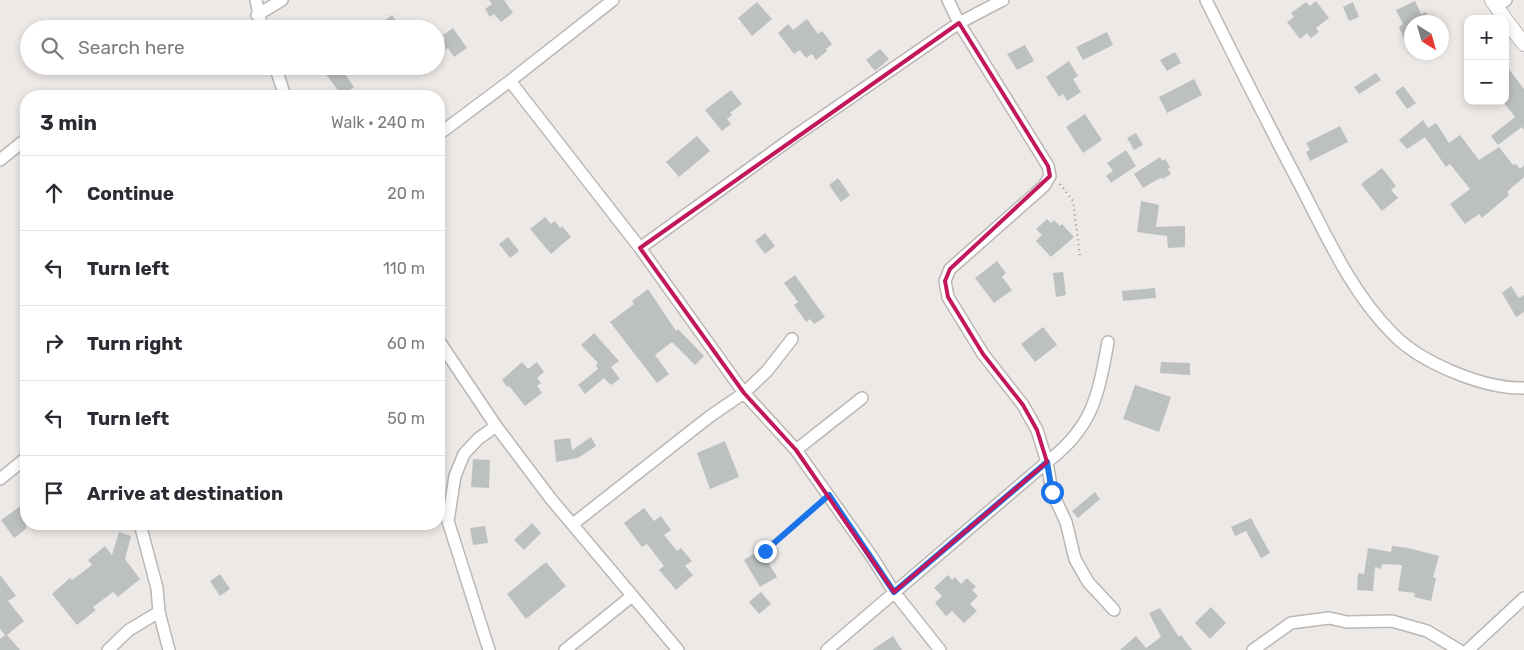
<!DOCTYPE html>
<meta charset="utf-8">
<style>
:root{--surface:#fff;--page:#f2f2f3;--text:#2b2b33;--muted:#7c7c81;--line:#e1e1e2}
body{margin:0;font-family:Rubik,sans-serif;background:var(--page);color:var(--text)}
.controls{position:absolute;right:15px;top:15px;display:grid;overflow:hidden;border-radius:10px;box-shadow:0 2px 8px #0003}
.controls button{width:45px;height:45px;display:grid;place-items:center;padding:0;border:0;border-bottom:1px solid var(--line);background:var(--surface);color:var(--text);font:25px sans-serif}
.compass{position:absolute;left:1404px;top:15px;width:45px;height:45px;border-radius:50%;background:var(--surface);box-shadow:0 2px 8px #0003;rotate:143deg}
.stop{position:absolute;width:15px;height:15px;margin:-11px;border:4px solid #1a73e8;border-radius:50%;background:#fff}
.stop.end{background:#1a73e8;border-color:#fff;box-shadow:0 1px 5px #0008}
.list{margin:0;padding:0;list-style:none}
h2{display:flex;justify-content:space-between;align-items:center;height:65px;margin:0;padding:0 20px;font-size:21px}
h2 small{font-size:16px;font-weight:400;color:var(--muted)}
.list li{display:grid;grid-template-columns:32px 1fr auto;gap:15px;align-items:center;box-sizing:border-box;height:75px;padding:0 20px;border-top:1px solid var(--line)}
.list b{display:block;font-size:19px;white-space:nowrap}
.list em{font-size:16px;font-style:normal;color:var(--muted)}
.icon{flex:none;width:28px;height:28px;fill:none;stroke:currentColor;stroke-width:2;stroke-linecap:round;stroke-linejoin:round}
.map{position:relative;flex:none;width:1524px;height:650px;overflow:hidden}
.search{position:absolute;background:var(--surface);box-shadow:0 2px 8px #0003;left:20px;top:20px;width:425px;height:55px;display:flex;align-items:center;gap:12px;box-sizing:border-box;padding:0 18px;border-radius:28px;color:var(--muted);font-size:19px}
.panel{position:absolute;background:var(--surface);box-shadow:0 2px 8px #0003;left:20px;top:90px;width:425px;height:440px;border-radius:20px}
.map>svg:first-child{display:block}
.building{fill:#bcc0c1}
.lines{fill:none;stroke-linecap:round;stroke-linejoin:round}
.minor-casing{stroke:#bab7b5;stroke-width:14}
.tertiary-casing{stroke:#bab7b5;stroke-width:16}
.path{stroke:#908d8c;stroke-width:2;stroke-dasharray:1 4;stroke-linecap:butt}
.minor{stroke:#fff;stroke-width:11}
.tertiary{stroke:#fff;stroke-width:14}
.route{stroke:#1a73e8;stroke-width:6}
.marked{fill:none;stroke:#c2185b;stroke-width:4;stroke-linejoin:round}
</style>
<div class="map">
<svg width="1524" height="650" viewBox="0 0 1524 650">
<rect width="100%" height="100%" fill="#ede9e7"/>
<path class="building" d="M489 0H504L513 13 501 22 494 14 490 17 485 9 492 4Z
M1316 1 1329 18 1316 28 1319 32 1311 38 1307 33 1300 39 1287 22 1294 17 1291 13 1306 2 1310 6Z
M1415 1 1421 14 1426 12 1431 22H1412V42L1409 37 1404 39 1399 27 1403 24 1396 10Z
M757 2 772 19 752 36 738 18Z
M1353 2 1359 17 1349 21 1343 7Z
M392 15 398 23 402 29H387L382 22Z
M807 19 818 34 822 31 832 44 826 49 827 51 816 60 812 54 806 58 800 50 794 54 778 33 788 24 793 30Z
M453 28 467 48 454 57 448 48 444 51 439 43 445 39 443 35Z
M1107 32 1113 45 1083 60 1076 47Z
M1025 45 1034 61 1017 70 1007 54Z
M880 49 889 59 875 71 866 60Z
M1175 52 1181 63 1167 71 1160 60Z
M1069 61 1078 76 1073 79 1081 92 1067 101 1063 94 1059 97 1046 77Z
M1505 64 1524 89V130L1522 127 1498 145 1491 136 1515 117 1505 104Z
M320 66H339L354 87 342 96Z
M1376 73 1381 80 1359 94 1354 87Z
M1194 79 1202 95 1167 113 1159 97Z
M1403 86 1416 103 1407 109 1395 92Z
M731 90 742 104 730 113 732 115 727 119 731 124 722 131 705 110Z
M1085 114 1102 140 1083 153 1066 127Z
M1423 120 1428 128 1436 123 1449 143 1460 135 1479 160 1499 147 1513 165 1516 164 1520 169 1524 165V177L1507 192 1509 195 1482 218 1479 214 1465 224 1450 204 1470 189 1450 164 1446 167 1425 137 1407 149 1399 140Z
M1340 126 1348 142 1310 161 1306 152 1310 150 1306 143Z
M1136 133 1143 145 1134 150 1127 138Z
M697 136 710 151 679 177 666 162Z
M1126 150 1136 166 1111 183 1106 176 1113 171 1107 163Z
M1160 157 1162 161 1165 159 1170 167 1168 169 1171 174 1163 179 1160 178 1143 188 1134 174Z
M1382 168 1396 186 1391 190 1398 198 1382 211 1361 184Z
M838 178 850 195 841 202 829 185Z
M1141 201 1159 205 1156 227 1185 226V247L1168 248 1167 236 1137 232Z
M545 217 551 224 555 221 560 228 562 226 571 237 551 254 530 229Z
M1047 219 1051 223 1054 220 1060 226 1062 224 1074 237 1051 257 1036 241 1042 235 1036 229Z
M765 233 775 246 765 254 755 241Z
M508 237 519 251 510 258 499 244Z
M997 261 1006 273 1002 277 1012 290 994 303 975 278Z
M1063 272 1066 295 1056 297 1053 273Z
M795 275 825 317 814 324 810 319 806 322 794 305 798 302 784 283Z
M1511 286 1519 298 1524 295V312L1516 317 1502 293Z
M1155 288 1156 298 1123 301 1122 291Z
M648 289 676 331 678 329 704 356 695 365 672 342 655 355 669 374 657 383 610 322 634 304 632 301Z
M1043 327 1057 345 1035 362 1021 344Z
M594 333 619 361 611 367 620 379 611 385 604 378 585 394 578 385 598 369 596 365 598 363 581 345Z
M522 362 528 369 537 362 544 372 537 378 541 383 537 386 542 393 525 406 509 386 507 387 502 380Z
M1161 362 1190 363V375L1160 373Z
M1135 385 1171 397 1159 432 1123 419Z
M591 437 596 446 578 458 556 462 554 440 570 438 572 450Z
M725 441 739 477 710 489 697 453Z
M473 459 490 460 489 488 471 487Z
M1095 492 1100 499 1078 518 1072 511Z
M22 505 26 511V529L14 538 1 520Z
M644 508 654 521 661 516 671 530 664 535 677 551 681 548 692 561 685 566 693 575 676 590 659 570 664 566 647 544 642 547 624 523Z
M1251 518 1270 553 1261 558 1246 531 1235 536 1231 527Z
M532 523 541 533 524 550 514 540Z
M485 526 488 543 473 545 470 528Z
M119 532 131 536 125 559 140 579 118 597 113 592 93 607 96 610 77 625 52 594 70 578 72 580 92 565 88 560 105 546 112 555Z
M1392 546 1408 548 1439 556 1433 577 1436 578 1431 601 1414 597 1415 593 1398 591 1402 565 1382 564 1381 569 1375 567 1373 591 1357 590 1358 573 1364 574 1368 548 1391 552Z
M755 553 760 562 766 559 777 577 760 587 744 560Z
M546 562 566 586 526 619 507 594Z
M220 574 230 589 220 596 210 581Z
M0 575 16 596 8 601 24 621 7 635 20 650H0V639L5 635 0 629Z
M948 575 952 580 955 577 961 584 967 578 976 587 972 590 978 596 970 604 977 611 964 623 952 611 946 616 935 603 942 596 934 588Z
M761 592 771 604 759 614 749 602Z
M1211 607 1226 623 1210 639 1195 623Z
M1160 608 1179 637 1181 635 1192 650H1120L1136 636 1146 648 1161 637 1149 613Z
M893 636 902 650H872Z"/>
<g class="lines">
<defs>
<path id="minor" d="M256 0 262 29
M1206 0C1236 61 1267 122 1299 183 1326 235 1351 292 1393 334 1421 363 1484 389 1524 388
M1496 7 1506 0
M257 15 282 0
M275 66 285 96
M510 81 640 248 744 393 796 450 872 557 894 592 940 650
M439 134 510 81 613 0
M0 160 26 139
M640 248 792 138 959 23 1003 0
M439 341 496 426 551 499 678 650
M1108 342C1098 396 1093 427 1047 462L1052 492 1066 522 1075 559 1088 582 1114 610
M796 450 862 398
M0 479 26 458
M140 524 157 588 159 612 169 650
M573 524 709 417 744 393 767 371 792 339
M108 650 129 630 159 612
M489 650 448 521 455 476 464 454 478 439 496 426
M565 650 632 596
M827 650 1047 462 1037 430 1023 405 983 354 948 297 945 281 950 269 1044 186 1050 176 1048 166 959 23 948 0
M1253 650 1291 623 1329 618 1347 622 1392 621 1427 631 1459 650
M1468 650 1524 598"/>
<path id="tertiary" d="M1492 0 1505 19
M1505 19 1524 44"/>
</defs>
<use href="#minor" class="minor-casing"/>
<use href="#tertiary" class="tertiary-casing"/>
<path class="path" d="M1060 184 1073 201 1080 256
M765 551 820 503"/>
<use href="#minor" class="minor"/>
<use href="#tertiary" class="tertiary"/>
</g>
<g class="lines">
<path class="route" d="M765 551 829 495 894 592 1047 462 1052 492"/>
</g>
<path class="marked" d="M959 23 1048 166 1050 176 950 269 945 281 948 297 983 354 1023 405 1037 430 1047 462 894 592 796 450 744 393 640 248Z"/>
</svg>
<div class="controls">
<button>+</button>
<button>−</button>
</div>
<svg class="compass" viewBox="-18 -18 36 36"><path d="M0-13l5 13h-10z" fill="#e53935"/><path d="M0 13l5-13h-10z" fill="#7c7c81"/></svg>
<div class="stop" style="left:1052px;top:492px"></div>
<div class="stop end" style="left:765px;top:551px"></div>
<div class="search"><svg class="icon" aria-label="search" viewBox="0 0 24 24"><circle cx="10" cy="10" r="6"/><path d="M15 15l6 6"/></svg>Search here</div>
<section class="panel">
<h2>3 min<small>Walk · 240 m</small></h2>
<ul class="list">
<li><svg class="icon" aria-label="ahead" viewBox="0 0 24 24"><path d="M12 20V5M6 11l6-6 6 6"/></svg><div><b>Continue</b></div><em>20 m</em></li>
<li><svg class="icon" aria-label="left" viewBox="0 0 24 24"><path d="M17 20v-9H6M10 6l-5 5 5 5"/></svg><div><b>Turn left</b></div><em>110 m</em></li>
<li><svg class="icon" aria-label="right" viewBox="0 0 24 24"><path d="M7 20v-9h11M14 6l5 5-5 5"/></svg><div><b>Turn right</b></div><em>60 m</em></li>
<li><svg class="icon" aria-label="left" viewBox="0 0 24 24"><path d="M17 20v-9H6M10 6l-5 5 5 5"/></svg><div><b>Turn left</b></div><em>50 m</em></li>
<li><svg class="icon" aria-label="arrive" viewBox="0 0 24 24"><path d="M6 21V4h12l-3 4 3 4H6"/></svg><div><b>Arrive at destination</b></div></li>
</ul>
</section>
</div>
